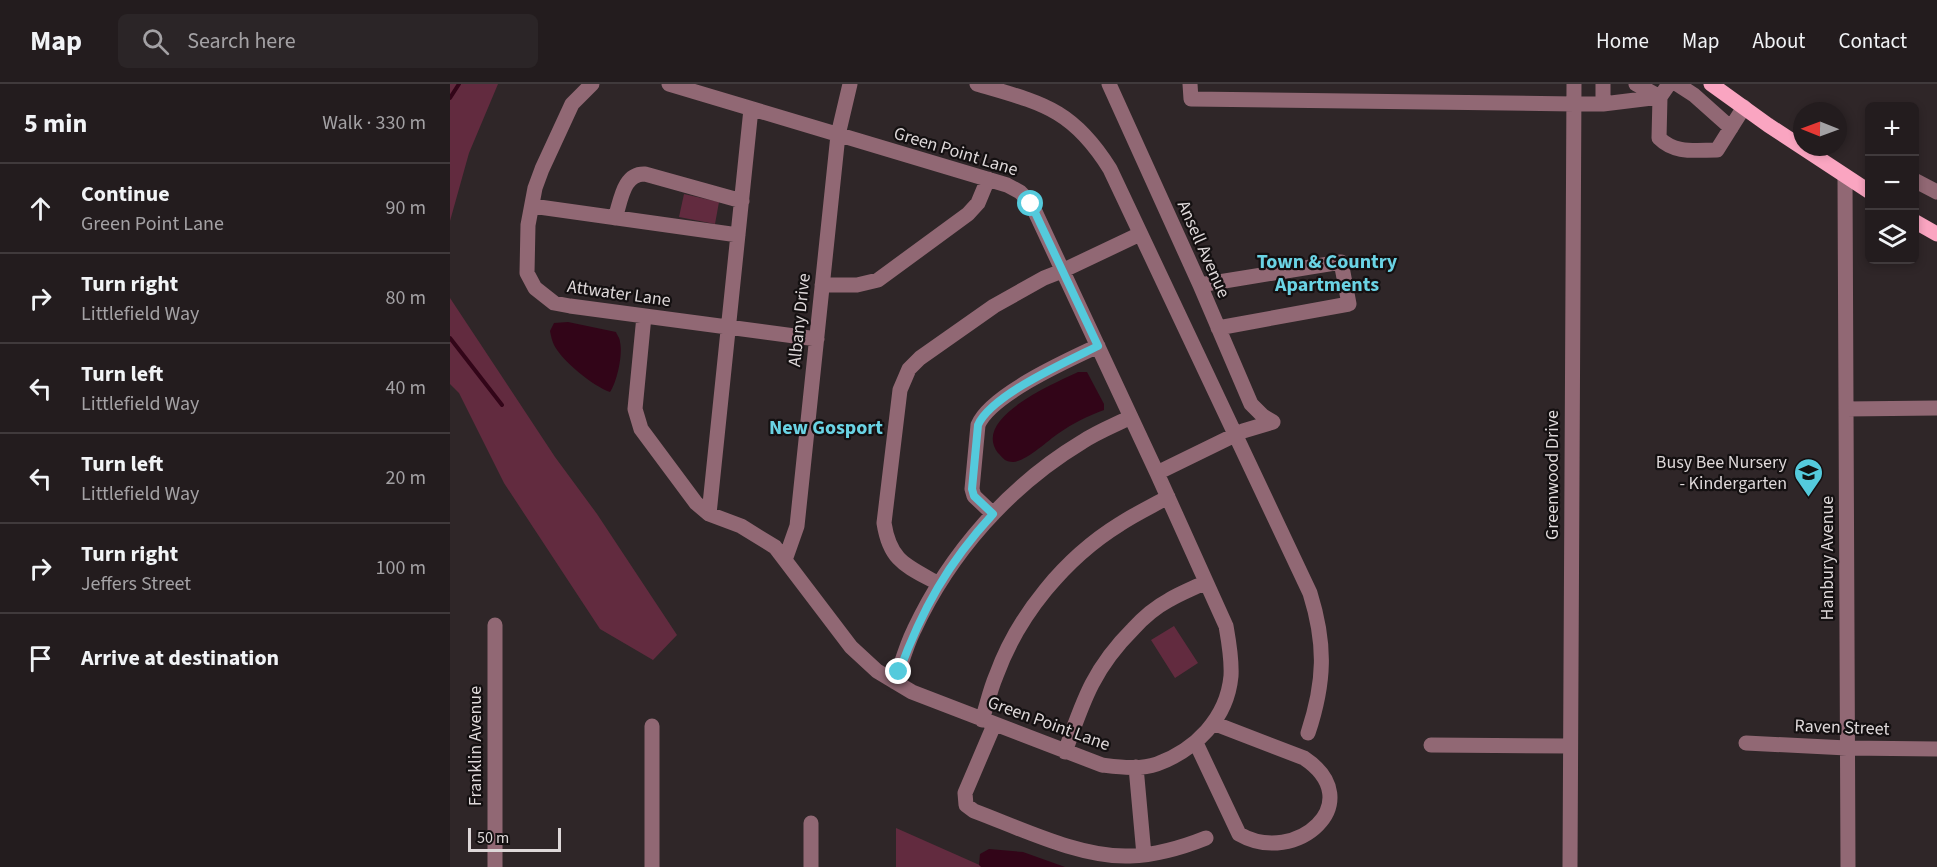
<!DOCTYPE html>
<meta charset="utf-8">
<style>
:root{--surface:#231c1e;--page:#2b2527;--text:#f1f3f6;--muted:#a3a1a4;--line:#403a3c}
body{margin:0;font-family:"Source Sans 3",sans-serif;background:var(--page);color:var(--text)}
.controls{position:absolute;right:18px;top:18px;display:grid;overflow:hidden;border-radius:9px;box-shadow:0 3px 9px #0003}
.controls button{width:54px;height:54px;display:grid;place-items:center;padding:0;border:0;border-bottom:2px solid var(--line);background:var(--surface);color:var(--text);font:30px sans-serif}
.compass{position:absolute;left:1343px;top:18px;width:54px;height:54px;border-radius:50%;background:var(--surface);box-shadow:0 3px 9px #0003;rotate:271deg}
.scale{position:absolute;left:18px;bottom:15px;width:93px;box-sizing:border-box;padding-left:6px;border:3px solid #ded8d9;border-top:0;font-size:16px;line-height:21px;white-space:nowrap;color:#ded8d9;-webkit-text-stroke:4px #141011;paint-order:stroke}
.stop{position:absolute;width:18px;height:18px;margin:-14px;border:4px solid #54cadc;border-radius:50%;background:#fff}
.stop.end{background:#54cadc;border-color:#fff;box-shadow:0 2px 6px #0008}
.list{margin:0;padding:0;list-style:none}
h2{display:flex;justify-content:space-between;align-items:center;height:78px;margin:0;padding:0 24px;font-size:26px}
h2 small{font-size:20px;font-weight:400;color:var(--muted)}
.list li{display:grid;grid-template-columns:39px 1fr auto;gap:18px;align-items:center;box-sizing:border-box;height:90px;padding:0 24px;border-top:2px solid var(--line)}
.list b{display:block;font-size:22px;white-space:nowrap}
.list p{margin:0;font-size:20px;white-space:nowrap;color:var(--muted)}
.list em{font-size:20px;font-style:normal;color:var(--muted)}
.icon{flex:none;width:33px;height:33px;fill:none;stroke:currentColor;stroke-width:2;stroke-linecap:round;stroke-linejoin:round}
.map{position:relative;flex:none;width:1487px;height:783px;overflow:hidden}
header{display:flex;align-items:center;gap:36px;box-sizing:border-box;height:84px;padding:0 30px;background:var(--surface);border-bottom:2px solid var(--line)}
header strong{font-size:28px}
nav{display:flex;gap:33px;margin-inline-start:auto;font-size:21px}
.search{width:420px;height:54px;background:var(--page);display:flex;align-items:center;gap:15px;box-sizing:border-box;padding:0 21px;border-radius:9px;color:var(--muted);font-size:22px}
main{display:flex}
aside{flex:1;background:var(--surface)}
.map>svg:first-child{display:block}
.green{fill:#622b3f}
.water{fill:#320518}
.lines{fill:none;stroke-linecap:round;stroke-linejoin:round}
.stream{stroke:#320518;stroke-width:4}
.minor{stroke:#916874;stroke-width:15}
.major{stroke:#faa5c1;stroke-width:15}
.route{stroke:#54cadc;stroke-width:8}
.labels{text-anchor:middle;stroke-width:4.5;stroke-linejoin:round;paint-order:stroke}
.street-label{font-size:18px;fill:#ded8d9;stroke:#141011}
.poi-label{font-size:18px;fill:#ded8d9;stroke:#141011;text-anchor:end}
.neighbourhood-label{font-size:20px;font-weight:bold;fill:#6ad3e4;stroke:#141011}
</style>
<header>
<strong>Map</strong>
<div class="search"><svg class="icon" aria-label="search" viewBox="0 0 24 24"><circle cx="10" cy="10" r="6"/><path d="M15 15l6 6"/></svg>Search here</div>
<nav><a>Home</a><a>Map</a><a>About</a><a>Contact</a></nav>
</header>
<main>
<aside>
<h2>5 min<small>Walk · 330 m</small></h2>
<ul class="list">
<li><svg class="icon" aria-label="ahead" viewBox="0 0 24 24"><path d="M12 20V5M6 11l6-6 6 6"/></svg><div><b>Continue</b><p>Green Point Lane</p></div><em>90 m</em></li>
<li><svg class="icon" aria-label="right" viewBox="0 0 24 24"><path d="M7 20v-9h11M14 6l5 5-5 5"/></svg><div><b>Turn right</b><p>Littlefield Way</p></div><em>80 m</em></li>
<li><svg class="icon" aria-label="left" viewBox="0 0 24 24"><path d="M17 20v-9H6M10 6l-5 5 5 5"/></svg><div><b>Turn left</b><p>Littlefield Way</p></div><em>40 m</em></li>
<li><svg class="icon" aria-label="left" viewBox="0 0 24 24"><path d="M17 20v-9H6M10 6l-5 5 5 5"/></svg><div><b>Turn left</b><p>Littlefield Way</p></div><em>20 m</em></li>
<li><svg class="icon" aria-label="right" viewBox="0 0 24 24"><path d="M7 20v-9h11M14 6l5 5-5 5"/></svg><div><b>Turn right</b><p>Jeffers Street</p></div><em>100 m</em></li>
<li><svg class="icon" aria-label="arrive" viewBox="0 0 24 24"><path d="M6 21V4h12l-3 4 3 4H6"/></svg><div><b>Arrive at destination</b></div></li>
</ul>
</aside>
<div class="map">
<svg width="1487" height="783" viewBox="0 0 1487 783">
<rect width="100%" height="100%" fill="#2f2628"/>
<path class="green" d="M0 0H48L19 69 0 137Z
M234 110 269 118 265 140 229 133Z
M0 214 105 373 147 430 227 551 203 576 150 545 54 399 9 309 0 300Z
M724 542 748 579 725 594 701 556Z
M446 744 534 783H446Z"/>
<path class="water" d="M118 238 166 248C167 251 170 254 170 258 173 270 167 298 160 308 143 302 112 277 104 261 102 257 101 252 100 247L104 239Z
M628 288H637L654 320V326C638 332 623 339 609 349 597 357 577 377 563 378 555 378 553 374 548 369 521 334 605 299 628 288Z
M539 765 573 768 615 783H531L529 781 530 770Z"/>
<g class="lines">
<path class="stream" d="M0 14 9 0
M0 254 52 321"/>
<path class="minor" d="M142 0 122 20 92 85 85 104 78 141 77 189 85 204 104 219 120 222 367 255
M527 0C591 19 622 24 660 85L860 509C876 560 875 598 858 649
M659 0 750 201 801 320 813 332 823 338
M740 0 741 15 1124 20H1153L1210 13 1219 0
M1186 0 1210 13 1209 54C1225 70 1245 66 1267 66L1294 23
M1227 0 1244 11 1281 44
M1153 20V0
M1395 93 1398 783
M1464 96 1487 108
M82 122 288 151
M165 134C171 117 173 89 195 90L292 117
M372 201H407L428 196 518 130 528 119 538 95
M750 201 891 178 899 220 768 244
M194 232 185 325 191 345 246 419 259 430 291 442 325 463 401 563 427 587 462 608 652 681C669 683 690 686 707 680 745 666 777 635 781 592 782 575 779 559 776 542L707 389 581 119 570 108 557 101 219 0
M1396 325 1487 324
M707 389 793 347 823 338
M259 430 301 25
M543 430 524 412 522 405 528 341C540 311 618 276 648 262
M335 476 347 442 388 51 400 0
M489 500C457 482 440 478 434 439L450 306 459 285 470 274 544 222 594 194 612 187 690 150
M445 598C451 581 456 562 464 546 500 469 559 402 632 358 647 348 665 341 681 333
M532 636C537 621 540 606 546 592 568 531 615 474 670 440 685 430 702 422 718 413
M544 641 515 709 516 721 524 727C570 744 630 774 680 772 707 771 731 764 756 754
M746 659 789 750C846 783 920 718 854 674L763 639
M1296 659 1397 664 1487 665
M981 661 1120 662
M615 668C633 617 643 585 683 545 693 534 706 523 719 516 731 509 744 504 756 498
M686 683 694 771
M361 739V783
M45 783V541
M202 783V642
M1120 783 1124 0"/>
<path class="major" d="M1261 0 1318 41 1420 108
M1464 137 1487 150"/>
</g>
<g class="lines">
<path class="route" d="M449 588C472 525 498 479 543 430L524 412 522 405 528 341C541 311 618 277 648 262L581 120"/>
</g>
<defs>
<symbol id="school-pin" viewBox="-11 -11 22 30"><path d="M0 17L-7.5 6A9.5 9.5 0 1 1 7.5 6Z" fill="#54cadc" stroke="#141011"/><path d="M0-5L7-2L0 1L-7-2ZM-4 1L0 2.5L4 1V4Q0 6-4 4Z" fill="#111"/></symbol>
</defs>
<g fill-rule="evenodd">
<use href="#school-pin" x="1342" y="372" width="33" height="45"/>
</g>
<g class="labels">
<g class="street-label">
<text transform="translate(506 67) rotate(17)" y="6">Green Point Lane</text>
<text transform="translate(754 165) rotate(66)" y="6">Ansell Avenue</text>
<text transform="translate(169 209) rotate(8)" y="6">Attwater Lane</text>
<text transform="translate(349 236) rotate(-84)" y="6">Albany Drive</text>
<text transform="translate(1102 391) rotate(-90)" y="6">Greenwood Drive</text>
<text transform="translate(1377 474) rotate(-90)" y="6">Hanbury Avenue</text>
<text transform="translate(599 639) rotate(20)" y="6">Green Point Lane</text>
<text transform="translate(1392 643) rotate(2)" y="6">Raven Street</text>
<text transform="translate(25 662) rotate(-90)" y="6">Franklin Avenue</text>
</g>
<g class="poi-label">
<text x="1337" y="384">Busy Bee Nursery<tspan x="1337" dy="21">- Kindergarten</tspan></text>
</g>
<g class="neighbourhood-label">
<text x="877" y="184">Town &amp; Country<tspan x="877" dy="23">Apartments</tspan></text>
<text x="376" y="350">New Gosport</text>
</g>
</g>
</svg>
<div class="controls">
<button>+</button>
<button>−</button>
<button><svg class="icon" aria-label="layers" viewBox="0 0 24 24"><path d="M12 4l9 5-9 5-9-5zM3 14l9 5 9-5"/></svg></button>
</div>
<svg class="compass" viewBox="-18 -18 36 36"><path d="M0-13l5 13h-10z" fill="#e53935"/><path d="M0 13l5-13h-10z" fill="#a3a1a4"/></svg>
<div class="scale">50 m</div>
<div class="stop" style="left:581px;top:120px"></div>
<div class="stop end" style="left:449px;top:588px"></div>
</div>
</main>
